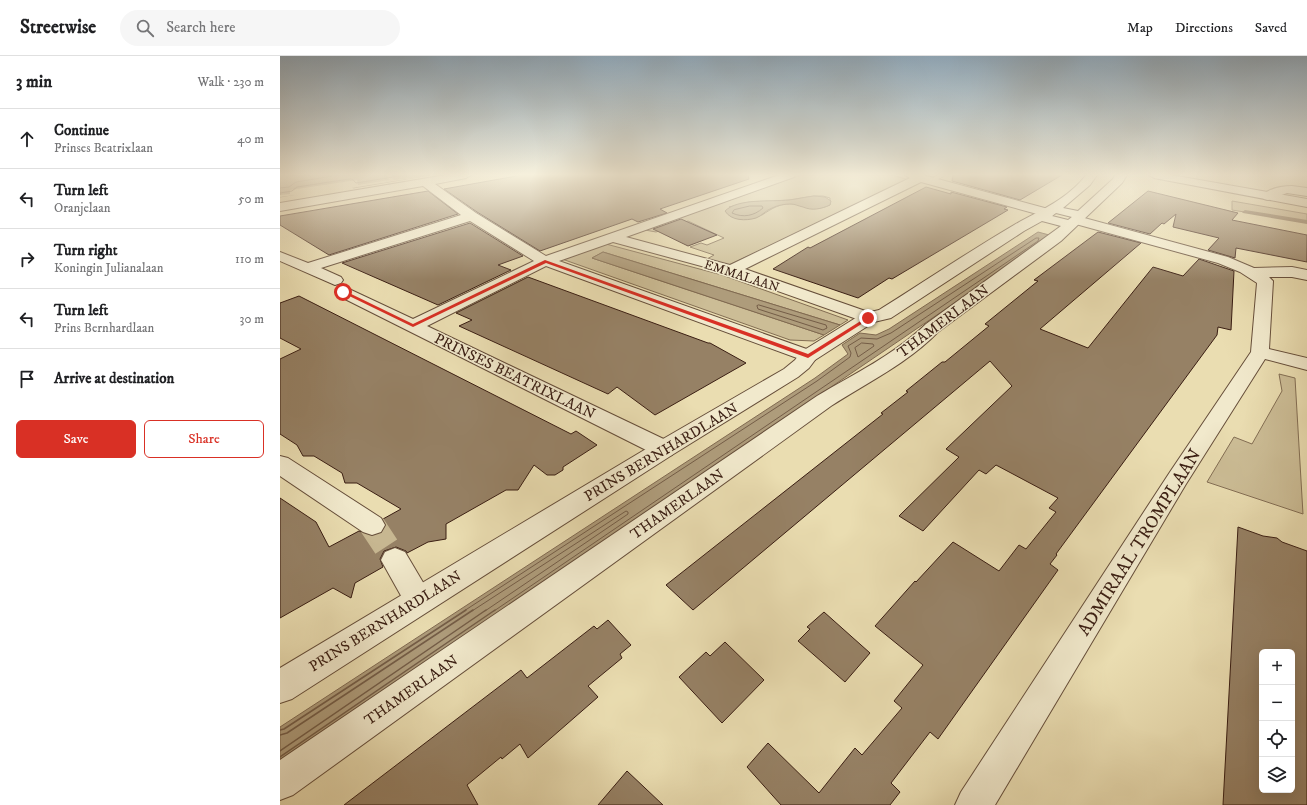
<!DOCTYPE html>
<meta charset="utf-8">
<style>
:root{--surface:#fff;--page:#f6f6f6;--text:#202124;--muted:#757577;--line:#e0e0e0;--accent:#d93025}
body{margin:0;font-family:"IM FELL DW Pica",serif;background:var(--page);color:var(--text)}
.controls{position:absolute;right:12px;bottom:12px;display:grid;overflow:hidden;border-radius:6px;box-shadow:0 4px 16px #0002}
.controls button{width:36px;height:36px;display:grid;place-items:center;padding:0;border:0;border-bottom:1px solid var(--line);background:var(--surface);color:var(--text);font:20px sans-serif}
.stop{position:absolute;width:12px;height:12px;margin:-9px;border:3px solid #d93025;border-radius:50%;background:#fff}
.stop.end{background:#d93025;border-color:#fff;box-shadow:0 1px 4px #0008}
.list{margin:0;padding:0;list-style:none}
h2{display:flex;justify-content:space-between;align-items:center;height:52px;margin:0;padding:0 16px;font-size:17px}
h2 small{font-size:13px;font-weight:400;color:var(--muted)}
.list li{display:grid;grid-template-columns:26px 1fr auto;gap:12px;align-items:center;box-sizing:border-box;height:60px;padding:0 16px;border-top:1px solid var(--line)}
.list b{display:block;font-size:15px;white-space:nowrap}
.list p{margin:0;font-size:13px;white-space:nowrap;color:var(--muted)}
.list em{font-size:13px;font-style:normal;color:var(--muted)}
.actions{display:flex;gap:8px;padding:12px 16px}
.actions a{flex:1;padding:9px 0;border:1px solid var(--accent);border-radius:6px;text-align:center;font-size:14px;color:var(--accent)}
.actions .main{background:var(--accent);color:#fff}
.icon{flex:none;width:22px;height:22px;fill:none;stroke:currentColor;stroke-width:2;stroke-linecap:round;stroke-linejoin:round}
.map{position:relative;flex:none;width:1027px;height:749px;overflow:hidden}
header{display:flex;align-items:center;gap:24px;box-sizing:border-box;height:56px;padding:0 20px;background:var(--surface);border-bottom:1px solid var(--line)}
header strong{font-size:19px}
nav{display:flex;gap:22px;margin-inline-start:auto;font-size:14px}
.search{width:280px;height:36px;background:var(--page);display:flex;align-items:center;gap:10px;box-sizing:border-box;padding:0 14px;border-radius:22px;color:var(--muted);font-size:15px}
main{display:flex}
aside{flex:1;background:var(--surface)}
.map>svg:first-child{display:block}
.green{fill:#ccbd96;stroke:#836e54;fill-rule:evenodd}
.water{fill:#ae9c7b;stroke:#806a51}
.pier{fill:#eaddb1}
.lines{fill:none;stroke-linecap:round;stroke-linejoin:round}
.shore-far1{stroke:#745d47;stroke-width:1}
.shore{stroke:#745d47;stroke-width:1.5}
.stream{fill:#806a51;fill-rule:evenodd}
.building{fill:#968165;stroke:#3a1e13;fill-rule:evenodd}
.minor-tunnel{stroke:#c7b791;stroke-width:26;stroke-dasharray:26 13;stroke-linecap:butt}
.service-casing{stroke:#664e3a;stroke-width:1}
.minor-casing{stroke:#664e3a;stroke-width:2}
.tertiary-casing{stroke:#664e3a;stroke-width:2}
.service{fill:#f1e9cc;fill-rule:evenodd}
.minor{fill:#f1e9cc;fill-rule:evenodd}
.tertiary{fill:#f1e9cc;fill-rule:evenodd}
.route{fill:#d93025}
.labels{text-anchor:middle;stroke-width:3;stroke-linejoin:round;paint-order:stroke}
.far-street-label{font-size:13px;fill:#3a1e13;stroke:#f1e9cc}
.street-label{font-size:15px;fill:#3a1e13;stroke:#f1e9cc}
.near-street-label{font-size:18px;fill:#3a1e13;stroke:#f1e9cc}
</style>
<header>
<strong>Streetwise</strong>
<div class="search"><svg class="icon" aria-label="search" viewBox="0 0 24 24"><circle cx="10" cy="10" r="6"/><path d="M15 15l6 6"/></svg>Search here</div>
<nav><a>Map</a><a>Directions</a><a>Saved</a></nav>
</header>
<main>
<aside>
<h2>3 min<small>Walk · 230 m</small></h2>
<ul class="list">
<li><svg class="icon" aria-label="ahead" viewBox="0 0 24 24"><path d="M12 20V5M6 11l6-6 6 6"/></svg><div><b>Continue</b><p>Prinses Beatrixlaan</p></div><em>40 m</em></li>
<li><svg class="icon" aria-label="left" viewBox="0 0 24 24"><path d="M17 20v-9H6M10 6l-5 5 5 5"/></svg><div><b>Turn left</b><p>Oranjelaan</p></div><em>50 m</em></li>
<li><svg class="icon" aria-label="right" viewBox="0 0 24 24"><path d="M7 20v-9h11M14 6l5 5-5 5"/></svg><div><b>Turn right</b><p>Koningin Julianalaan</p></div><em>110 m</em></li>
<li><svg class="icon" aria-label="left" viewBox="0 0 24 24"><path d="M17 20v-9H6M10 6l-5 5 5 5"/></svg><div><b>Turn left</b><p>Prins Bernhardlaan</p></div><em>30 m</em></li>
<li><svg class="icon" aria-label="arrive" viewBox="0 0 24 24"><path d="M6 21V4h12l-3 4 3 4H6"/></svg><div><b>Arrive at destination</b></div></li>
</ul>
<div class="actions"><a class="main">Save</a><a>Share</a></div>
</aside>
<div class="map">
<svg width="1027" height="749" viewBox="0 0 1027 749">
<rect width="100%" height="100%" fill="#eaddb1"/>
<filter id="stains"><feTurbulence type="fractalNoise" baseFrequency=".005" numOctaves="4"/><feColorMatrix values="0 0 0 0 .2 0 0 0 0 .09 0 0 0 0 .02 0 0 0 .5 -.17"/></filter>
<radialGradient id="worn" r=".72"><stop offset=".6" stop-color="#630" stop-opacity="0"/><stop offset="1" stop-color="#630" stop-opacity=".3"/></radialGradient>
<path class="green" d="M521 119H612L629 124 449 209 427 203 434 199 410 191 421 187 427 189 444 182 408 165 376 176 365 174ZM534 140H543L550 142V149C536 155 528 151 514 148 502 146 491 153 482 159L449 151 469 146 510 144Z
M952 145 1027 158V166L952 154Z
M326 188 442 219 568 264 560 269 323 196 312 202 544 279 534 285 510 284 282 203Z
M999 318 1015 322 1023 458 927 426 954 381 972 388 1002 335Z"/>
<path class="water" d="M0 119H150L73 132 70 127 17 135V138L0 141Z
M534 140 545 141 551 145 550 149C541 153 532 155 523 151 518 150 515 148 511 148 505 148 498 149 492 152 486 154 482 160 476 162 466 165 451 165 445 155 458 142 491 146 509 144 517 143 525 141 534 140Z
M758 176 773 180 0 706V671L535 322 568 298 562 289 580 277 596 279 609 273Z
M323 196 560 269 544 279 312 202Z"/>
<path class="pier" d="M107 119H112L114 124 151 119 71 132 69 129 19 137 17 140 16 139 0 141V139L10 138V134L77 124 78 129 109 124Z"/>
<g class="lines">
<path class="shore-far1" d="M0 132 9 131 16 126 59 119
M0 137 12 135 17 131 69 123H72L76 127 125 119
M470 150H482L483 152C474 160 463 162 452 157L454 154Z
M479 249 546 269 547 272 543 274 478 253 477 250Z
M582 287 593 288 594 290 578 301 575 292Z
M184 555 537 325 570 301 571 297 568 290 581 282 597 283 611 277 756 182H759L758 185 214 555
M192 555 346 455 348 456V458L205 555"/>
<path class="shore" d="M0 674 4 673 186 554
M0 679 7 677 193 554
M0 695 206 554
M0 701 215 554"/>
<path class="stream" d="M965 154 1027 164V168L963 157 962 156Z"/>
</g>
<path class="building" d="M242 119H468L469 123 380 153 387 157 358 166 352 163 260 195 197 156 164 133Z
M673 119H782L740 144 672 125Z
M646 131 671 138V136L727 151 724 153 728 154 612 223 609 222 578 242 493 213 528 191 530 192Z
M148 135 178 158 49 199 0 169V160Z
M868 135 958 157 952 164 1027 179V206L956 192 955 202 928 194 939 182 893 171 896 158 884 168 882 167 870 178 828 167Z
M401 163 437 179 408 190 373 173Z
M190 167 243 200 218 209 231 214 158 249 62 207Z
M818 176 861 187 760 273 808 292 873 211 903 220 919 203 954 215 951 274 938 271 937 279 776 498 777 499 770 508 778 514 658 683 650 676 611 727 620 736 610 749H501L467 711 488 687 539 737 575 692 582 699 622 652 614 645 643 609 595 570 635 525 636 526 673 486 719 515 739 489 746 493 776 456 769 452 778 442 716 409 706 418 699 414 643 475 619 460 679 401 666 393 732 330 710 305 413 554 386 529 603 358 601 357 628 336 626 335 662 306H665L709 270 705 268 758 225 754 224Z
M248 221 428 287H430L466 307 375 359 337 331 328 338 179 270 192 264 176 257Z
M19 240 291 378 296 375 317 389 283 411V414L275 419H267L254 409 238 434H226L166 468V483L148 486 127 497 126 495 116 491 104 495 100 503 103 511 75 527 71 542 53 532 0 562V442L36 466 49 491 79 475 92 480 101 477 106 470 103 463 121 453 77 427H65L62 417 34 400H23L17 389 0 378V303L21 293 0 282V247Z
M958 471 983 480 997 482 1002 486 1027 495V749H943ZM982 596H1012V734H982Z
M544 556 590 597 565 626 518 585 530 573 527 571Z
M328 564 351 589 340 598 342 602 308 630 318 641 248 702 240 688 222 703 221 701 187 729 198 749H64L241 614 247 622 314 570 317 573Z
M445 586 484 624 442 667 399 621 426 596 430 600Z
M347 715 383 749H318Z"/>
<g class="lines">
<path class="minor-tunnel" d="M92 469 115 504"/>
<defs>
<path id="service" d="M658 119H666L653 126H649V124Z"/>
<path id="minor" d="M166 119H191L186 122 155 128 196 157 266 200 499 119H515L514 121 346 181 450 209 630 122 625 119H643L772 154 774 157 772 160 768 161 641 126 465 213 594 258 597 262 594 266 588 267 447 217 333 186 279 205 535 296 537 300 535 304 528 306 266 210 147 270 392 387 395 393 392 399 384 401 376 399 57 239 55 236 57 233 63 231 69 233 133 263 254 205 190 165 41 212 61 221 63 224 61 227 55 229 0 205V196L28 207 181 159 143 130 0 155V147Z
M1012 130 1027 132V140L1007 137 988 144 984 143 982 140C989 132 1002 130 1012 130Z
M797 160 948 201 974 212 1012 211 1027 214V224L1012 221H989L993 225 989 293 1027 302V314L985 303 906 428 715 749H675L681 736 890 416 971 296 977 227 960 216 938 207 792 167 790 164 792 161Z
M0 400 8 402 101 462 105 469 101 476 92 479 83 476 0 420Z
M115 492 125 496 154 545 149 554 139 558 129 554 101 504 105 496Z"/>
<path id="tertiary" d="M806 119H817L810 129 783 152 798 155 833 123 835 119H847L842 127 781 185 658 276C628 307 588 326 551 350L13 739 0 744V704L537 340C574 318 614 299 646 268L781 170 762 165 744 175 611 262 594 266 535 304 529 312 518 321 392 399 12 643 0 647V612L376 387 504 313 515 304 521 296 582 258 599 254C644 226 688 196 734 169 759 155 788 143 806 119ZM776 157 792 161 788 164 772 160Z
M869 119H891L1027 143V151L874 122Z"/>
</defs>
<use href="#service" class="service-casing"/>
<use href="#minor" class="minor-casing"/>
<use href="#tertiary" class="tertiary-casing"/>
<use href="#service" class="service"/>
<use href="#minor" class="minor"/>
<use href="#tertiary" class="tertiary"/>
</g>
<linearGradient id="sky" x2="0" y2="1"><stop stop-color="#91aabc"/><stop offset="0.53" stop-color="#f6f0dc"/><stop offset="1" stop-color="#f6f0dc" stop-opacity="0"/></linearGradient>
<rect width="1027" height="224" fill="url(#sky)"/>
<path class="route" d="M265 204 528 298 587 261 591 262 528 302 266 207 133 271 61 236 65 235 133 268Z"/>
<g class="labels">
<g class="far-street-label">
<text transform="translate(462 219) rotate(18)" y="5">EMMALAAN</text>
</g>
<g class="street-label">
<text transform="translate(663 265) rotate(-37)" y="5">THAMERLAAN</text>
<text transform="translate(235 320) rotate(26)" y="5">PRINSES BEATRIXLAAN</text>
<text transform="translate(381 396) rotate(-31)" y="5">PRINS BERNHARDLAAN</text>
<text transform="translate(397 448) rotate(-35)" y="5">THAMERLAAN</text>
<text transform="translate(105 565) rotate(-32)" y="5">PRINS BERNHARDLAAN</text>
<text transform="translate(131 634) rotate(-35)" y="5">THAMERLAAN</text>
</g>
<g class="near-street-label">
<text transform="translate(859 486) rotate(-58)" y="6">ADMIRAAL TROMPLAAN</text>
</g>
</g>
<rect width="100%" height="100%" filter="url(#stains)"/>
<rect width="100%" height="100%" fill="url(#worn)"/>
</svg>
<div class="controls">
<button>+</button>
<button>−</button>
<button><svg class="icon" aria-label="locate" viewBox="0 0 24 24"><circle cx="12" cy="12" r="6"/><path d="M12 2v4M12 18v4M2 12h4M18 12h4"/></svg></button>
<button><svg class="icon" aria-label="layers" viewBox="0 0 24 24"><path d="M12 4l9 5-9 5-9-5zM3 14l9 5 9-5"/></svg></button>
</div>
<div class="stop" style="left:63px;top:236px"></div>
<div class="stop end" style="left:588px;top:262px"></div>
</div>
</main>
